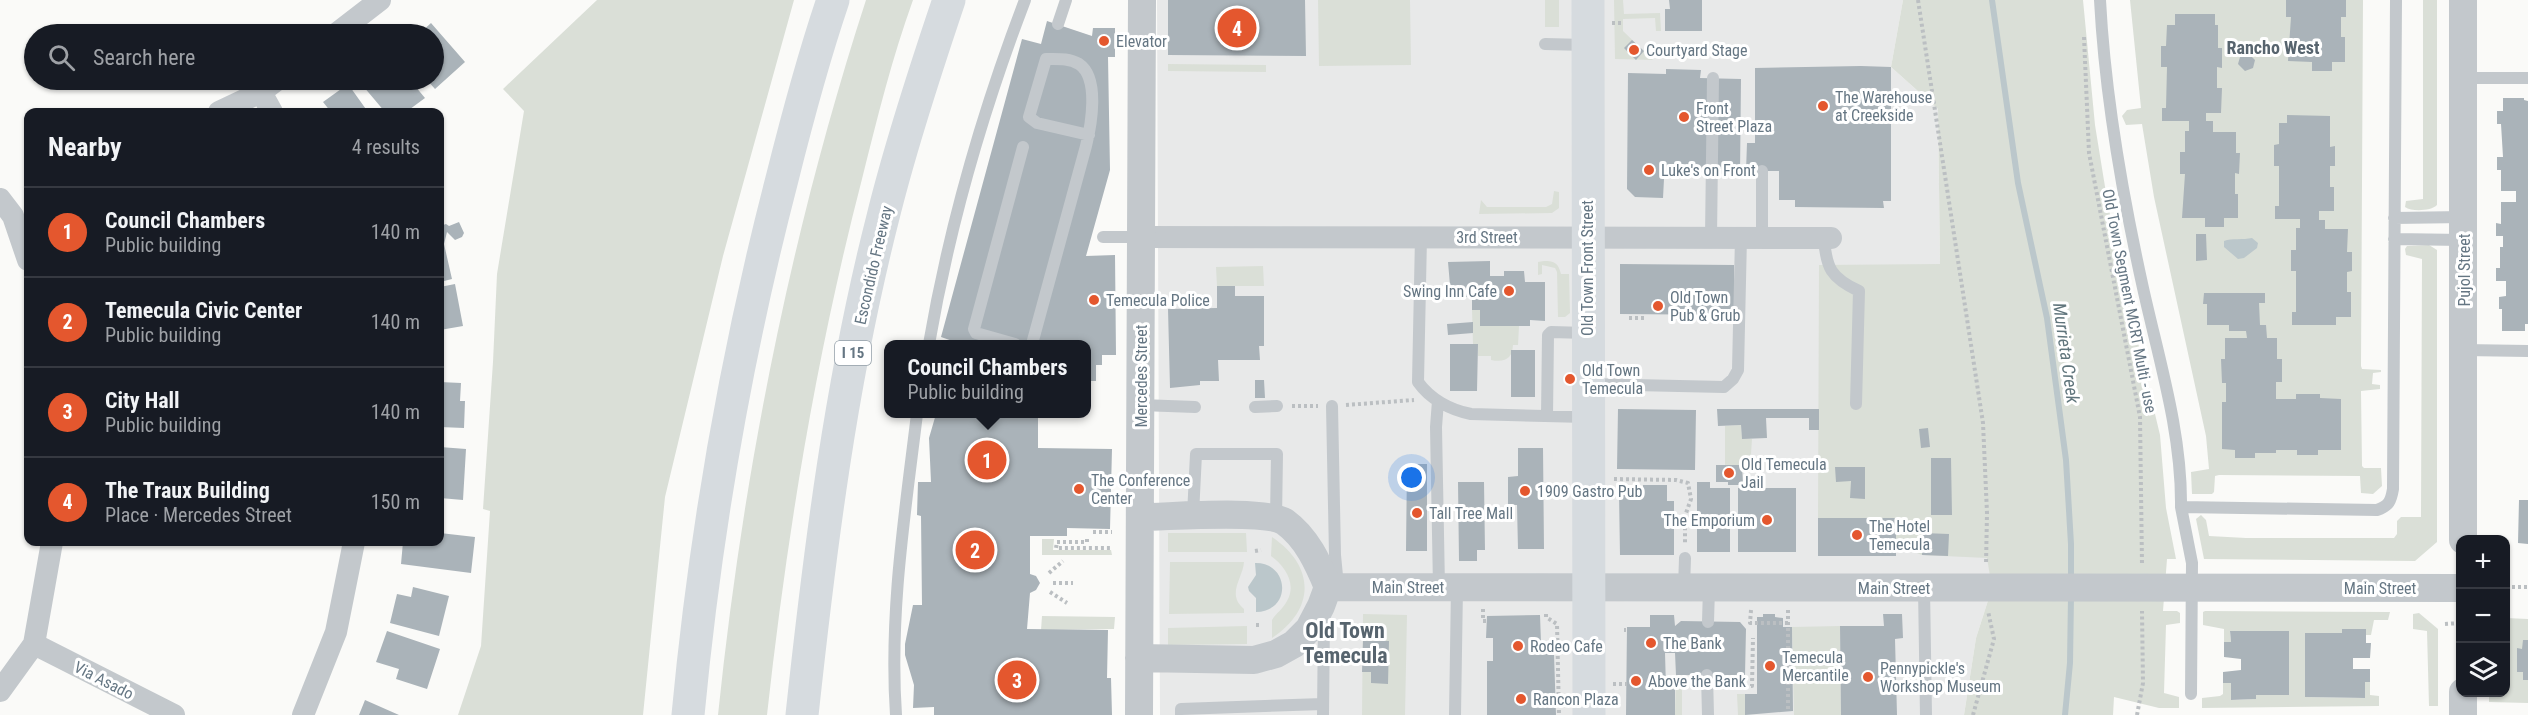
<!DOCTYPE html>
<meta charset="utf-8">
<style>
:root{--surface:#171b24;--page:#20242c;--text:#f1f3f6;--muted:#9ea1a6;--line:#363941;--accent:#e4572e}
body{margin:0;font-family:"Roboto Condensed",sans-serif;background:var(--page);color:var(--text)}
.controls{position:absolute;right:18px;bottom:18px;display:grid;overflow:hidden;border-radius:12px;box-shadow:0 2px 4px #0004}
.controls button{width:54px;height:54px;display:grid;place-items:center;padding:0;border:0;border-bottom:2px solid var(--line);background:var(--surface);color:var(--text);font:30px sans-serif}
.you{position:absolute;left:1412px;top:478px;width:21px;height:21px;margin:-15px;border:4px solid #fff;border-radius:50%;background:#1a73e8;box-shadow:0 0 0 9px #1a73e833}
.badge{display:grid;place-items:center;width:39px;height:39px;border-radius:50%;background:var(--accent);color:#fff;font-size:20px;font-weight:700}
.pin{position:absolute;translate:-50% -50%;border:3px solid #fff;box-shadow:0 2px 6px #0006}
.popup{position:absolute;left:884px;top:340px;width:207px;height:78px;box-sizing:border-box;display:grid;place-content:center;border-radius:12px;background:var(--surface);filter:drop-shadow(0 2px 4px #0005);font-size:20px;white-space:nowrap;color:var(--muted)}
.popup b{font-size:22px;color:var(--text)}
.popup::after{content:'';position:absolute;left:50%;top:100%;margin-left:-12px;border:12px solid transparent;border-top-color:var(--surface)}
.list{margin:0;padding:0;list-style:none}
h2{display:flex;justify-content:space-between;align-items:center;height:78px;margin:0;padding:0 24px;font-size:26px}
h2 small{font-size:20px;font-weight:400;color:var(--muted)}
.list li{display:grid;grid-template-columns:39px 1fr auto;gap:18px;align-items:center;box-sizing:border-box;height:90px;padding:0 24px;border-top:2px solid var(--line)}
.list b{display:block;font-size:22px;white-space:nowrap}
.list p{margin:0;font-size:20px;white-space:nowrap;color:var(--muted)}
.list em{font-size:20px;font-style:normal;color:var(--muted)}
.icon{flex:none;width:33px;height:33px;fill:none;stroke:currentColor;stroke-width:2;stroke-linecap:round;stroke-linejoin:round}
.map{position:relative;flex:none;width:2528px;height:715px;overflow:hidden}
.search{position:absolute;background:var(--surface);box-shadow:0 2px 4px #0004;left:24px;top:24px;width:420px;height:66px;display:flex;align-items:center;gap:15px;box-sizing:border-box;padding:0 21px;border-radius:33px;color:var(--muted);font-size:22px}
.panel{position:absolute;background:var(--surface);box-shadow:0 2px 4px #0004;left:24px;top:108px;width:420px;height:438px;border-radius:12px}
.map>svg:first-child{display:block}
.built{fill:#e8e9e9}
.green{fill:#dadfd7}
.water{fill:#bbc7cb}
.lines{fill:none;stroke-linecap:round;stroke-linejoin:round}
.stream{stroke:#bbc7cb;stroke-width:6}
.building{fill:#aab3b9}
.path{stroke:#bbbfc2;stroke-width:4;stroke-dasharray:3 3;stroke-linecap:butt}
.service{stroke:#c3c8cc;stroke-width:12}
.minor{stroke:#c3c8cc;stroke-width:22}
.tertiary{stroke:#c3c8cc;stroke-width:28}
.secondary{stroke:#d6dbdf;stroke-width:33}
.motorway{stroke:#d6dbdf;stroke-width:33}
.poi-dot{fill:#e4572e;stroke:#fff;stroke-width:2}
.labels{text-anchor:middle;stroke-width:6;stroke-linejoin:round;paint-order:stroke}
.shield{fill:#fff;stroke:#939fa8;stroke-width:1.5}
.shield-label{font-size:15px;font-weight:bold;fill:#657683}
.poi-label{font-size:16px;fill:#657683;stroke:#fff;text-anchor:start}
.street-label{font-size:16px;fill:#657683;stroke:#fff}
.neighbourhood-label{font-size:18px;font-weight:bold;fill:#57646e;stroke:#fff}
.water-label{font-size:18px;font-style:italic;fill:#60757c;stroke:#fff}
.district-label{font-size:22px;font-weight:bold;fill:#57646e;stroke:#fff}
</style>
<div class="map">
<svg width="2528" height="715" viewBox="0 0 2528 715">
<rect width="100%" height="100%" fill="#fafaf8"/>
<path class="built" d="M1157 0H1903L1891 67 1938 109 1940 264 1991 573 1992 588 1976 638 1964 715H1160Z"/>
<path class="green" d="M597 0H794L723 256 665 497 643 715H458L481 646 490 511 483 509 493 362 497 274 524 111 503 89Z
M866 0H913C892 58 877 119 862 179 816 356 787 534 767 715H718C743 473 791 231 866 0Z
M1318 0H1410L1411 65 1319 66Z
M1545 0H1559V27H1545Z
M1614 0H1623L1624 14 1660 13 1661 31H1656L1655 18 1623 19V31L1653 60 1615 59Z
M1903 0H2083L2095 125 2107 199 2120 267 2160 435 2166 508 2176 559H2167L2163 611H2177L2180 613V623L2166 625 2164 693 2179 697V708H2159L2114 697 2113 715H1964L1976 638 1992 588 1987 558 1922 555 1914 552 1896 551V518H1818L1819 265 1940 264 1938 109 1891 67Z
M2130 0H2363L2361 366 2362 369 2381 370V372L2373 373 2372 384 2380 385V389L2361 391 2362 466 2364 468H2381L2382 486 2373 494 2361 493 2360 476 2219 475 2215 476 2214 492 2212 494H2192L2191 472 2209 469 2206 436 2154 197 2142 124 2126 125 2122 116 2127 110 2141 108Z
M2423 0H2437V205C2431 211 2412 212 2405 207L2406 201 2423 199Z
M1168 64 1266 65V72L1168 71Z
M1554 191 1559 192V208L1552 213 1479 214 1481 200 1487 207H1546L1552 204Z
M2407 246 2429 245 2437 250V542L2415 561 2204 559 2196 519 2201 515 2206 520 2209 536 2246 538H2394L2397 534V521L2401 517H2421L2422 259 2406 255 2405 249Z
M1544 261C1555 261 1558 263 1561 274H1569L1570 313 1565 317H1558L1557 272 1555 268 1542 265V274L1538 275V262Z
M1263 266 1264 286H1217L1216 267Z
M1472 310H1480L1519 326 1518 345H1513C1512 358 1506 363 1491 360V356H1478V344H1473Z
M1741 425 1742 438 1752 439 1751 454 1742 465H1725V426Z
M1168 533H1246L1247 552H1168Z
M1272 537C1315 566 1316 609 1272 638V620C1276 613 1283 609 1287 601 1297 584 1285 566 1271 556Z
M1042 539H1054L1053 550H1111L1112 555H1042Z
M1170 562H1244C1243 578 1226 594 1244 609V613L1169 614Z
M2205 611 2390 612 2388 620H2374L2371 635H2366V629H2343L2342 633H2305V697L2365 698V682H2370V695L2379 696V706L2202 708V698L2220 696 2223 694V683H2231L2232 700 2255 699 2256 695H2289V631L2230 632 2231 642H2224V629L2203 625V612Z
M2419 613 2438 629V706H2429L2427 631 2413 629V614Z
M1363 614 1407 615 1405 715H1362Z
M1042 616 1115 617 1114 629 1041 630Z
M2506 618 2528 619V703L2489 702V693L2506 692Z
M1247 626V644L1168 645V628Z
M1840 626 1841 715H1794L1792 627Z
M1676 675H1682V715H1675Z
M1737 694H1745V715H1738Z"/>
<path class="water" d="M2252 238 2258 243 2257 248 2244 258 2238 259 2224 247V241C2232 238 2243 240 2252 238Z
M1255 563C1289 562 1293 611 1256 612V598L1249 591 1248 587 1256 575Z"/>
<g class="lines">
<path class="stream" d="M1992 0 2018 183 2047 318 2066 460 2071 544V580
M2065 715 2070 663 2071 596"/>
</g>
<path class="building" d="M1168 0H1305L1306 56 1168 55Z
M1669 0H1702V31H1665V9H1670Z
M2286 0H2346V17H2341V37H2345V62H2332V71H2312V62L2288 61 2291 17H2286Z
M2175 14H2215V25H2218V48H2222V68L2217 67V88H2222L2221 113H2206V121H2213V132H2236V153H2240L2239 174 2235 173V194H2238V218H2224V227H2205V218H2182L2185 174H2180V152H2185V131H2189V121H2162V108H2166L2167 67H2161V46H2166L2167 25H2175Z
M1047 21 1092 36 1093 28H1115V57H1108L1110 170 1086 256 1115 255 1116 355H1102V365H1096V381H1091V389H1086V344H961L941 337 1022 39 1041 44Z
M431 23 465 62 435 89 427 80H434V34H419Z
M1632 40 1644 51 1636 60 1624 48Z
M2249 54 2255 60 2253 68 2245 71 2238 64 2240 57Z
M1861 66 1891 67V201H1883L1884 208 1795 207V200H1779V171H1746L1747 143H1755V68Z
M1666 69 1701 70 1700 78 1741 79 1740 174 1682 173 1681 179H1664L1663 198 1635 197 1627 189 1628 73 1666 74Z
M358 80H410L425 98 406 112H385Z
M348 84 368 112H331L323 102Z
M2503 98H2524V100L2528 101V324H2525V331H2502V309H2499V297L2506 296V281H2496V268H2500V247H2503V236H2496V223L2501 224V202H2516V191H2501V170H2497V157H2503L2501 124H2497V111H2503Z
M2287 115 2330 116V147L2335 146V166H2330V187H2334V211H2319V220H2325V229H2348L2347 252H2352V271L2347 272V292H2351V317H2336V325H2292V312H2296V271H2291V250H2296V228H2300V219H2275V206H2279V166H2274V145L2279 144V123H2287Z
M459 222 464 233 462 237 455 240 447 232 444 244 452 279 440 282V226L446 224 449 226Z
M2196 234H2206L2207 260 2196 261Z
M1490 261V276H1504V271H1524L1525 282H1545V321L1530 320V326H1480V310H1472V297H1451L1448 262Z
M1620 264 1734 265V315L1620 314Z
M455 284 463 326 440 330V287Z
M1217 286H1235V296H1264V346H1259L1260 360H1218L1219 381H1200V385L1170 388 1168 309 1217 308Z
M2204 293H2265V303H2259L2260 325H2266L2267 338H2277V359H2282V382H2276V399H2296V394H2320V398L2341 399V450H2318V455H2297V450H2276V453H2255V458H2235V450L2222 449V402H2226V383H2222L2221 359H2225V338H2247L2246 331H2229V325H2207V304H2203Z
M1473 322V333L1448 335 1447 324Z
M1450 344H1478L1477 391H1450Z
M1511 350H1535V397H1511Z
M1255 380H1264L1265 398H1255Z
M440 382 461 383 460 401H465L464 428 440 427Z
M1618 409 1696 410 1695 470 1617 469Z
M1717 409H1819V430H1809V418H1766L1767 438 1742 439 1741 425 1718 426Z
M936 414H1038V448L1112 449 1110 529 1067 528V536H1030V574L1036 576 1040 583 1036 590 1030 593 1027 629 1108 630 1107 678H1111L1112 715H934V707L913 708 914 685 905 655V644L913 605H922L921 516 917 515 918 482H931L929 438Z
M1928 428 1930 447 1921 448 1919 429Z
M440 447 466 449 463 500 440 498Z
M1518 448H1543L1544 549H1518L1517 505H1508V477L1518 476Z
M1931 458H1951L1952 515H1931Z
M1407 464H1427V551H1406Z
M1716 465H1742L1743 485H1728V482H1716Z
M1835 467H1865V499L1850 498 1851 481 1836 482Z
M1458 482H1484L1485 550H1477V561H1459Z
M1697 482H1710V488H1730V552H1697Z
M1643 485H1667V501H1674V555H1620L1619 493 1643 492Z
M1738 488H1796V552H1738Z
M2519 500H2528V544L2518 543Z
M1818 518H1896V556H1818Z
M440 533 475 537 471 573 401 564 403 542H440Z
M1923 533 1949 534 1948 556 1922 555Z
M413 587 449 596 439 636 390 623 397 594 411 597Z
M1763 614H1775V617L1783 618V627H1792L1793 711 1745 715V694H1757V617H1763Z
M1883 614H1902L1903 638 1895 639 1897 715H1841L1840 626H1884Z
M1540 615 1541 643H1535L1534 649H1551L1554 654 1556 715H1487V661H1493V638H1486L1487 616Z
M1650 615H1674L1675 626 1681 621 1740 622 1746 629 1745 675H1676L1675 653H1665L1666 688H1675V715H1626L1627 627H1650Z
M2342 629H2366V643H2371L2370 658H2353V669H2370V682H2365V698L2305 697V633H2342Z
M387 631 440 649 427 689 396 679 399 669 376 662Z
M2230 631H2289V695H2256V699L2231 700V683H2223V672L2241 670V659L2224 657V642H2231Z
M2523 640H2528V680H2523V672H2517V648L2522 649Z
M1363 641H1389L1388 684 1371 683V672H1362Z
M365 700 399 715H359Z"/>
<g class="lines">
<path class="path" d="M1918 0 1983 423 1987 513 1986 565
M1612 23H1623
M2084 37 2089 153 2140 417 2142 564
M1629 318H1645
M1705 318H1726
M1346 405 1414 400
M1292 406H1318
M1614 479 1676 480 1688 483 1691 499 1685 516V543
M1093 532H1112
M1087 539V542H1057L1056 548H1111
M1255 551 1261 550
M1049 573 1063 561
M1053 583H1073
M2506 587H2528
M1050 592 1067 603
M1483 609V621H1487
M1751 610 1750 623H1788
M1788 610V711
M1546 614V617L1557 624 1559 715
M2445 624 2460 623
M1256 625H1261
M1624 630H1626
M1535 646H1558
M1613 684H1627
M1745 686H1752L1753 638
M1973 715 1994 639 1988 611
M2137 715 2143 683 2142 611"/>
<path class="service" d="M2100 0C2105 97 2122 193 2143 288 2159 360 2182 433 2181 507L2377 510C2389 506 2391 501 2393 489L2396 0
M1058 24 1066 0
M1545 44 1586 45
M2464 78H2528
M2394 218 2464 217
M1103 237H1141
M1421 237 1418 382C1430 399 1450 410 1471 414L1586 417
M1711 237 1713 78
M1762 237V171
M1824 238C1826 268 1831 278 1859 291L1856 404
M2394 239 2463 240
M929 344C949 228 983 110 1025 0
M1015 344 976 333 974 329 1023 147
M1032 344 1086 146C1091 126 1100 78 1079 64 1069 58 1058 59 1046 59L1029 117 1037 123 1089 135
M2464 350 2528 351
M1589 384 1724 387 1733 379 1738 370 1741 237
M1438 401 1436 427 1439 587
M1141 405 1195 407
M1332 406 1335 555 1338 586
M1255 407 1277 406
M1547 416 1548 335 1551 332 1586 333
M2181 507 2192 563 2191 694
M1193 515 1196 454H1277L1276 519
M1684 588 1685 558
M1924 588 1926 715
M1708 622 1709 588
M1707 675 1708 715
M896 715C889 614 905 513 917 414
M1181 715V709L1323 704
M1323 715 1324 617
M1455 715 1457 587"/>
<path class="minor" d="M336 34 380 0
M261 92 272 112
M219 112 261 92 277 80
M0 199 13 216 28 260
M1143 237 1831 238
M34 644 174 715
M0 691 34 644 52 542
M303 715 336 632 354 542"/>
<path class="tertiary" d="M2463 540V0
M1328 587 2460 588
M1139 658 1254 660 1276 654 1294 644 1309 629 1321 606 1328 587C1318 563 1307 538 1285 522 1266 509 1169 517 1141 517
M1139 715 1142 0
M2463 715V692"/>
<path class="secondary" d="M1588 0 1589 715"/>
<path class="motorway" d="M688 715C705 534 736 356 782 179 797 119 813 59 833 0
M802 715C820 548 841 381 883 217 901 144 925 71 949 0"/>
</g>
<g class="poi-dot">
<circle cx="1104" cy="41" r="6"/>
<circle cx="1634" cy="50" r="6"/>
<circle cx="1823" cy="106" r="6"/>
<circle cx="1684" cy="117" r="6"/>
<circle cx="1649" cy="170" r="6"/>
<circle cx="1509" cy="291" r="6"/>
<circle cx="1094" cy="300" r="6"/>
<circle cx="1658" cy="306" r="6"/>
<circle cx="1570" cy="379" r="6"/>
<circle cx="1729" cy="473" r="6"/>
<circle cx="1079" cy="489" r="6"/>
<circle cx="1525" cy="491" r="6"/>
<circle cx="1417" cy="513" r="6"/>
<circle cx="1767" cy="520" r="6"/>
<circle cx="1857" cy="535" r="6"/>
<circle cx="1651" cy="643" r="6"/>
<circle cx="1518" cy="646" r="6"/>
<circle cx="1770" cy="666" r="6"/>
<circle cx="1868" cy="677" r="6"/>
<circle cx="1636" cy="681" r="6"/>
<circle cx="1521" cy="699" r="6"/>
</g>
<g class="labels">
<rect class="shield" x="835" y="341" width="36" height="24" rx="4.5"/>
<g class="shield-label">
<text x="853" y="358">I 15</text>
</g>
<g class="poi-label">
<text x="1116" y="47">Elevator</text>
<text x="1646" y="56">Courtyard Stage</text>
<text x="1835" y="103">The Warehouse<tspan x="1835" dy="18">at Creekside</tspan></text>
<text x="1696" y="114">Front<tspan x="1696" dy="18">Street Plaza</tspan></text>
<text x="1661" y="176">Luke's on Front</text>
<text x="1497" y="297" text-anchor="end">Swing Inn Cafe</text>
<text x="1670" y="303">Old Town<tspan x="1670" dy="18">Pub &amp; Grub</tspan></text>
<text x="1106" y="306">Temecula Police</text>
<text x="1582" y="376">Old Town<tspan x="1582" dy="18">Temecula</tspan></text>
<text x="1741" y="470">Old Temecula<tspan x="1741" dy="18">Jail</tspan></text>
<text x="1091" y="486">The Conference<tspan x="1091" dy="18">Center</tspan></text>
<text x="1537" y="497">1909 Gastro Pub</text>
<text x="1429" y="519">Tall Tree Mall</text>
<text x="1755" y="526" text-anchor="end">The Emporium</text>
<text x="1869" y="532">The Hotel<tspan x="1869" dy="18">Temecula</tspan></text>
<text x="1663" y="649">The Bank</text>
<text x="1530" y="652">Rodeo Cafe</text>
<text x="1782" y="663">Temecula<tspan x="1782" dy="18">Mercantile</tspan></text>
<text x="1880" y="674">Pennypickle's<tspan x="1880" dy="18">Workshop Museum</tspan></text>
<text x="1648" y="687">Above the Bank</text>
<text x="1533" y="705">Rancon Plaza</text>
</g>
<g class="street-label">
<text x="1487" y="243">3rd Street</text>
<text transform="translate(873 265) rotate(-77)" y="6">Escondido Freeway</text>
<text transform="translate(1587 268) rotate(-90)" y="6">Old Town Front Street</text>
<text transform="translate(2464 270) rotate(-90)" y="6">Pujol Street</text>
<text transform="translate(2130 301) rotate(79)" y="6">Old Town Segment MCRT Multi - use</text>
<text transform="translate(1141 376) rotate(-90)" y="6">Mercedes Street</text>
<text x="1408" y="593">Main Street</text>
<text x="1894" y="594">Main Street</text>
<text x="2380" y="594">Main Street</text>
<text transform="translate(104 680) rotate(27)" y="6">Via Asado</text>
</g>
<g class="neighbourhood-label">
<text x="2273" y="54">Rancho West</text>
</g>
<g class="water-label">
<text transform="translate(2066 353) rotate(82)" y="6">Murrieta Creek</text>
</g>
<g class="district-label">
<text x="1345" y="638">Old Town<tspan x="1345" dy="25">Temecula</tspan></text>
</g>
</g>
</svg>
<div class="controls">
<button>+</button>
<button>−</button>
<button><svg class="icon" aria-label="layers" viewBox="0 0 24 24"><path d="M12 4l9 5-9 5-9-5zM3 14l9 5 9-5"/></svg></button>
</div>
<div class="you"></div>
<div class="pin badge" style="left:987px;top:460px">1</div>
<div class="popup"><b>Council Chambers</b>Public building</div>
<div class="pin badge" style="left:975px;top:550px">2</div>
<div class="pin badge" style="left:1017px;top:680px">3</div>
<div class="pin badge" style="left:1237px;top:28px">4</div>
<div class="search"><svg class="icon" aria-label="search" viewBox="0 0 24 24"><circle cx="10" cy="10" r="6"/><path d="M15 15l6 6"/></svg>Search here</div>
<section class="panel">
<h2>Nearby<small>4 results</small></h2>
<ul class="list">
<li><span class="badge">1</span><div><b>Council Chambers</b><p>Public building</p></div><em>140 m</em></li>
<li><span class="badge">2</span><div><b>Temecula Civic Center</b><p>Public building</p></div><em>140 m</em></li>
<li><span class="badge">3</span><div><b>City Hall</b><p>Public building</p></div><em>140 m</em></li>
<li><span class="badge">4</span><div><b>The Traux Building</b><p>Place · Mercedes Street</p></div><em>150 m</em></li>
</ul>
</section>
</div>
